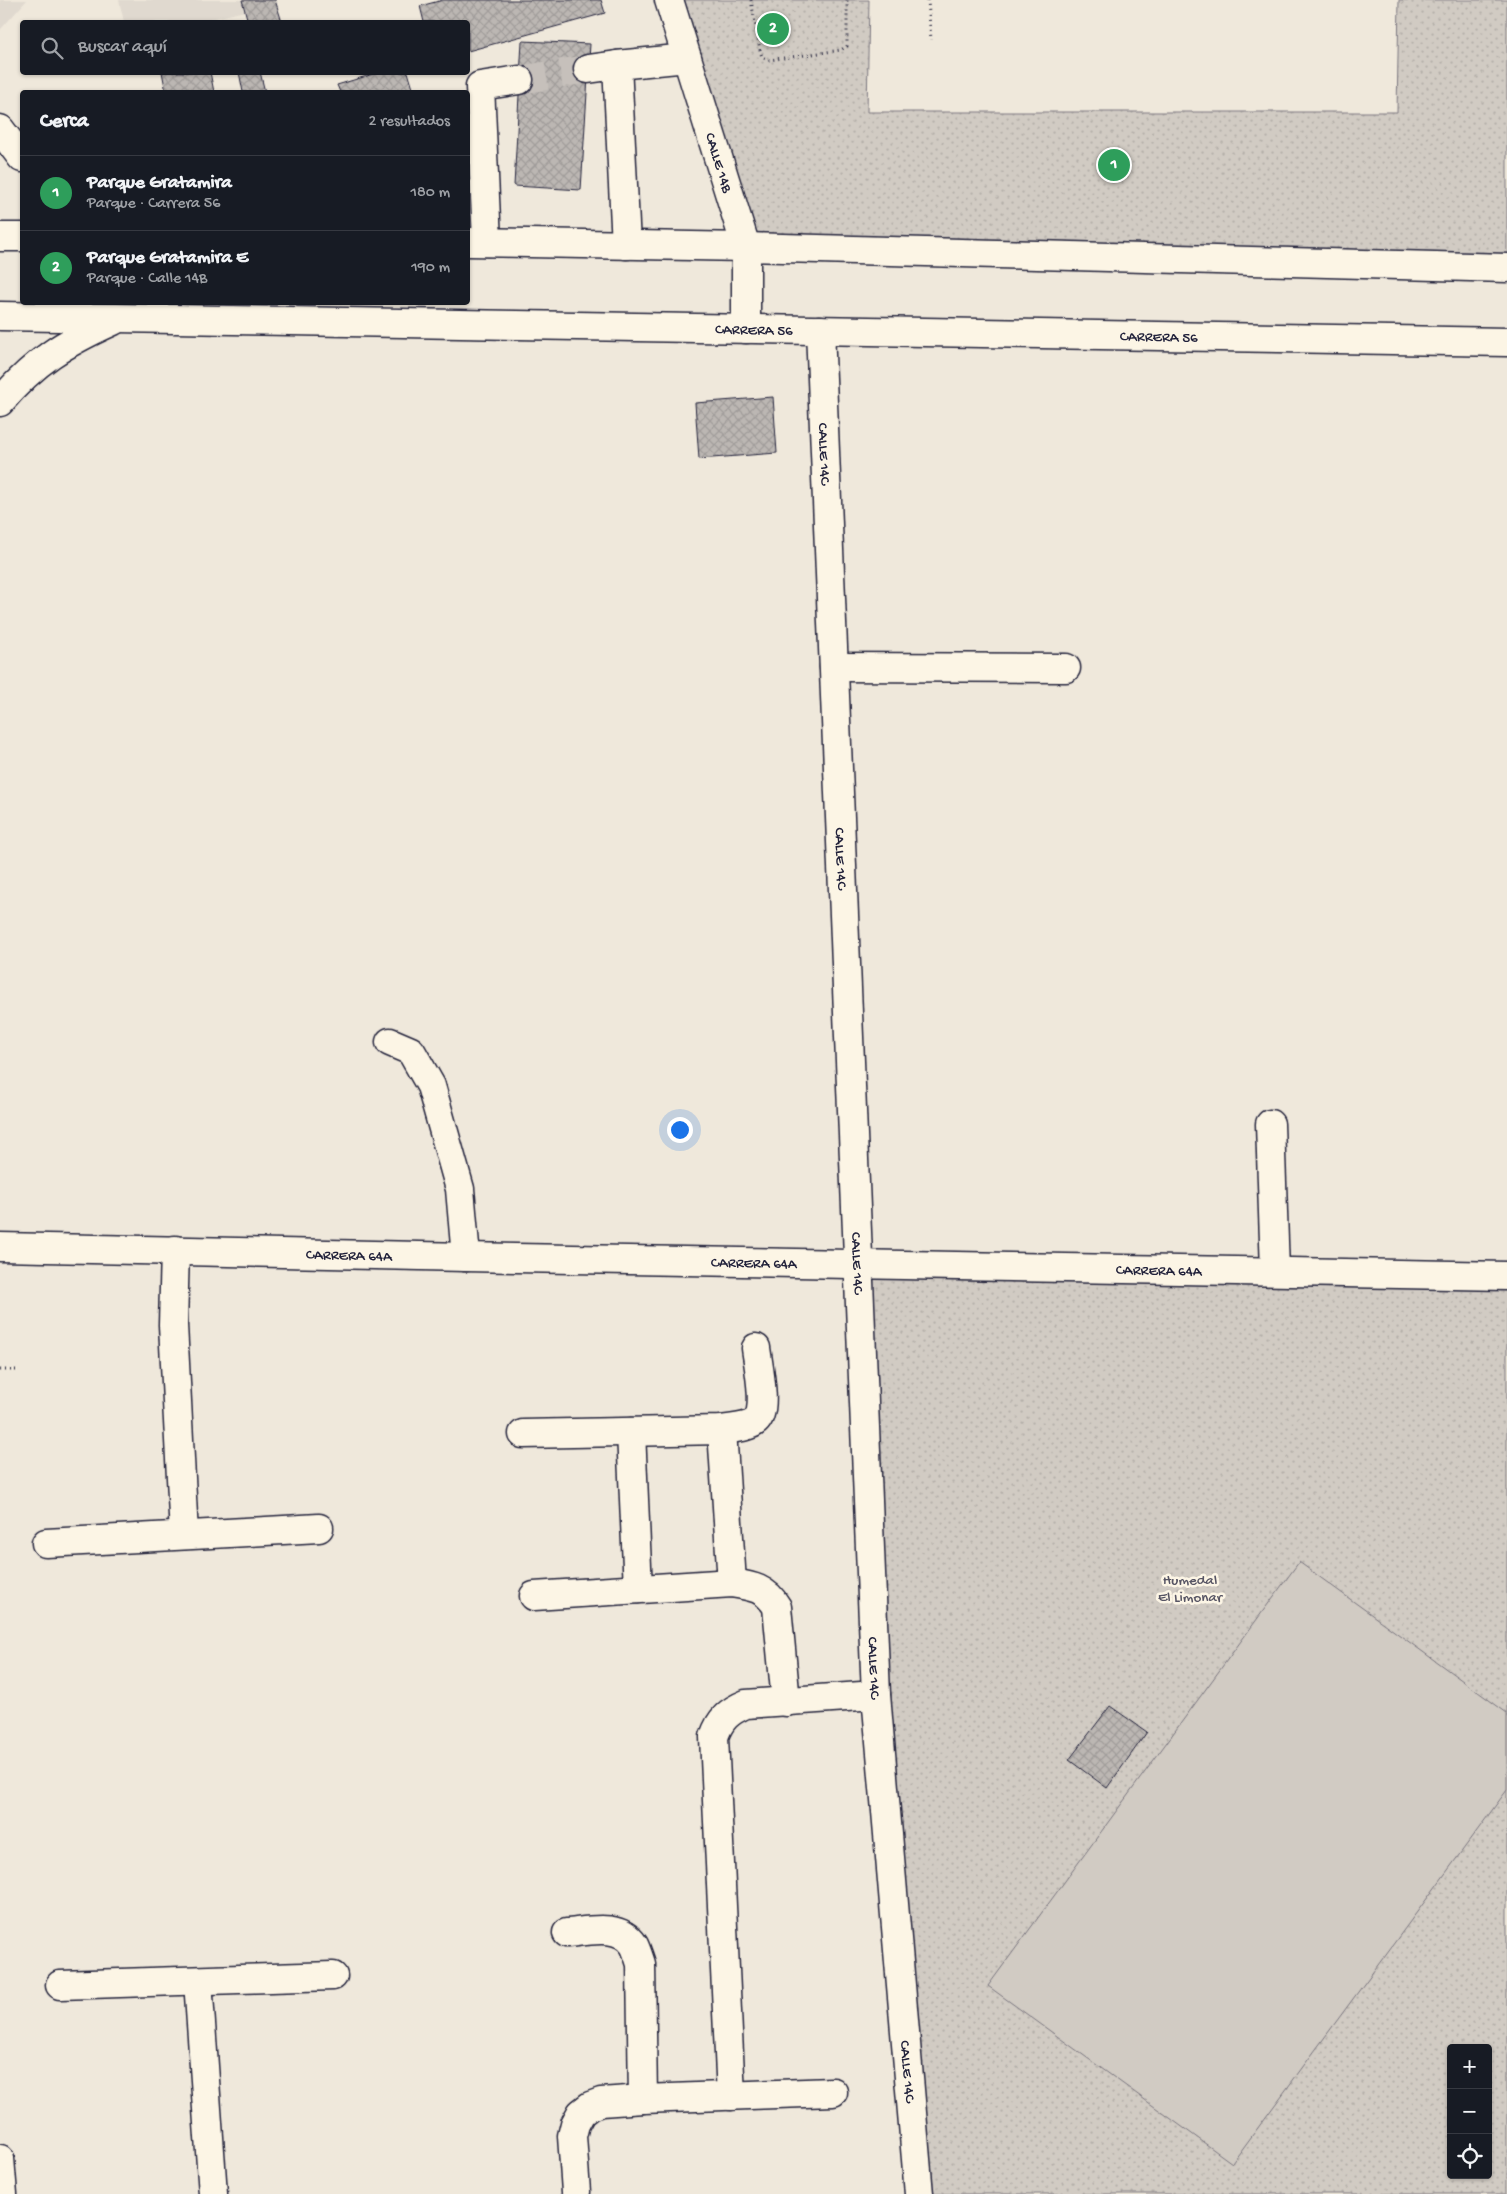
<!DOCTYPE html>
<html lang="es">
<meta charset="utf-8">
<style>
:root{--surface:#171b24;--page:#242831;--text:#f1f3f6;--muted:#9ea1a6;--line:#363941;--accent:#ea580c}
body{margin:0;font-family:"Gochi Hand",sans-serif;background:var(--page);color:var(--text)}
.controls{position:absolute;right:15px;bottom:15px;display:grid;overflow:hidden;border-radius:5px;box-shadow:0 1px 4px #0004}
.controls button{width:45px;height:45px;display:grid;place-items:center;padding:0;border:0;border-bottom:1px solid var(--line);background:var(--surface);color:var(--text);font:25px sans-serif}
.you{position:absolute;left:679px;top:1129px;width:18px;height:18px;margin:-12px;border:4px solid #fff;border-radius:50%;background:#1a73e8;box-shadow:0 0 0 8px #1a73e833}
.badge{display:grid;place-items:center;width:32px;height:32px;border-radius:50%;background:var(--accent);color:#fff;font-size:16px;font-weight:700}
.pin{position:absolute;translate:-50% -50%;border:2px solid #fff;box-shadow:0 1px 5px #0006}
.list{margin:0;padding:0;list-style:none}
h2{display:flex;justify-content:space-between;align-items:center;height:65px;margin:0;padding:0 20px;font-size:21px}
h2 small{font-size:16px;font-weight:400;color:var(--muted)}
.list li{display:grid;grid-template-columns:32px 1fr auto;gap:15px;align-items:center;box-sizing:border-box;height:75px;padding:0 20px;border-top:1px solid var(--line)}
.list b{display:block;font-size:19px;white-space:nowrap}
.list p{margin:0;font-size:16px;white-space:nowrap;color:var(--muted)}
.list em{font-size:16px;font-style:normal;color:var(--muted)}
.icon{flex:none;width:28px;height:28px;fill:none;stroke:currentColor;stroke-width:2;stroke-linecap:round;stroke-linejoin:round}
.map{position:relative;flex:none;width:1507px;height:2194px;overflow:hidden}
.search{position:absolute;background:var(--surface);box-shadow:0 1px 4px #0004;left:20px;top:20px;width:450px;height:55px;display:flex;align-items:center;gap:12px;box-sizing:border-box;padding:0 18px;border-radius:5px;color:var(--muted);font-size:19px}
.panel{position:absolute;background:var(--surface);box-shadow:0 1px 4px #0004;left:20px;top:90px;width:450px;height:215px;border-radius:5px}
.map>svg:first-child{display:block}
.built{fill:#e0d9cf}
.park{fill:url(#park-dots);stroke:#7a767f;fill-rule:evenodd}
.pitch{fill:#d1cbc3;stroke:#7a767f}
.building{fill:url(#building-cross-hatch);stroke:#22223b}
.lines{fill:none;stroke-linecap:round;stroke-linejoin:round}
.minor-tunnel{stroke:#c6c0bb;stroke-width:28;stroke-dasharray:28 14;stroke-linecap:butt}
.minor-casing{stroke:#22223b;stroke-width:31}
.path{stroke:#22223b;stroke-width:3;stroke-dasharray:1 4;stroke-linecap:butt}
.minor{stroke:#fcf5e5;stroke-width:28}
.labels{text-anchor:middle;stroke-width:5;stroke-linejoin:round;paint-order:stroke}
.street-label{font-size:15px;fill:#22223b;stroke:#fcf5e5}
.park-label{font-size:15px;fill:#575564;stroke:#fcf5e5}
</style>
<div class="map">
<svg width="1507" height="2194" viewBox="0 0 1507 2194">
<defs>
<pattern id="park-dots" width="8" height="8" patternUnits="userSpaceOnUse" patternTransform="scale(1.25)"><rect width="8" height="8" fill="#d1cbc3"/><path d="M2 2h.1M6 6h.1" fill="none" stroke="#b3aea8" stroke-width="1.8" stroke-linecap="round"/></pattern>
<pattern id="building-cross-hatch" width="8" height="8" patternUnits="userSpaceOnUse" patternTransform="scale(1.25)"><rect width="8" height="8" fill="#bcb7b3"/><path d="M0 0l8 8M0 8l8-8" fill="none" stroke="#a19d9b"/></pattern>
</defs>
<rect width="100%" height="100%" fill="#efe8db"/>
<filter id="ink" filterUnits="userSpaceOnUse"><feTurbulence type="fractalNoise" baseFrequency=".02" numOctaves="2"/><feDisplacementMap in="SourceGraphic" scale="10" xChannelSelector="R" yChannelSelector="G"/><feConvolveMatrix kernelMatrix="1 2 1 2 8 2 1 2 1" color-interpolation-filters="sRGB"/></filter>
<g filter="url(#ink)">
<path class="built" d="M0 0H27L0 30Z
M119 0H242L245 11 198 22H124Z"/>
<path class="park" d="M669 0H869L867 112H1397L1399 0H1507V268L746 247Z
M859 1263 1507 1276V2194H919ZM1451 2048H1488V2175H1451Z"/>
<path class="pitch" d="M1299 1562 1507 1713V1790L1232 2163 988 1986Z"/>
<path class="building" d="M242 0H275L282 22H248Z
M443 0H601L605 13 468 51V22H424L420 6Z
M522 41 590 44 581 190 514 186Z
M162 72H210L214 92H166Z
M239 72H260L265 92H243Z
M380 72H408L414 92H340L337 85Z
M773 397 777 453 699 459 695 403Z
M1110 1706 1147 1732 1107 1788 1069 1760Z"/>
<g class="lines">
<path class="minor-tunnel" d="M519 80 588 69"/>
<defs>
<g id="minor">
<path id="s1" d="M669 0 746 247V329"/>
<path d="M617 65 626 245"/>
<path d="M588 69 617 65 687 58"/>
<path d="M0 129 22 158"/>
<path d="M0 237H22"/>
<path d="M468 242 746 247 1507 268"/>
<path d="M487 242 480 86 519 80"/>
<path id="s2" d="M0 316 1507 342"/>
<path id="s3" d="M820 330 876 1695 919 2194"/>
<path d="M0 402C35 361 64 343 113 321"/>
<path d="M834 667 1066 668"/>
<path d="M390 1042 411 1051 431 1086 460 1189 466 1257"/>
<path d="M1270 1124 1275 1271"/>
<path id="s4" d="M0 1247 466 1257 1507 1276"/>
<path d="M175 1250 173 1325 184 1535"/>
<path d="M722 1430 732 1583"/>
<path d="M631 1432 638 1589"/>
<path d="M523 1434 722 1430C732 1428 748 1428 756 1421 768 1411 758 1364 756 1348"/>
<path d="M46 1543 319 1528"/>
<path d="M534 1596 732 1583C752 1586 766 1588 777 1607L786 1702"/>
<path d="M567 1933C589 1931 620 1923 634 1945 637 1951 639 1958 641 1964L643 2099"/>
<path d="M198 1981 213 2194"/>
<path d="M60 1985 333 1976"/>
<path d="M731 2096 714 1737C720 1719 729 1711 746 1704L876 1695"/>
<path d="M0 2159 3 2194"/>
<path d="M576 2192 572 2136 575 2124 581 2113 590 2106 601 2102 643 2099 833 2092"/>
</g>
</defs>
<use href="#minor" class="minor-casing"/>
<path class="path" d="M751 0 760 50 762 57 769 60 841 50 847 46V0
M928 0 931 40
M0 1370H16"/>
<use href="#minor" class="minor"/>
</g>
</g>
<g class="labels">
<g class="street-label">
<text dy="5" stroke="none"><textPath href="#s1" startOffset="170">CALLE 14B</textPath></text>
<text dy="5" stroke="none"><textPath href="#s2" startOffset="754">CARRERA 56</textPath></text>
<text dy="5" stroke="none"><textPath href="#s2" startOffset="1159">CARRERA 56</textPath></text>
<text dy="5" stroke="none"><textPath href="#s3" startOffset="124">CALLE 14C</textPath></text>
<text dy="5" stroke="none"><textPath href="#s3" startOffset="529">CALLE 14C</textPath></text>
<text dy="5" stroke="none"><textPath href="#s4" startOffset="349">CARRERA 64A</textPath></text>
<text dy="5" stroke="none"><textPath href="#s4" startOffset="754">CARRERA 64A</textPath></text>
<text dy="5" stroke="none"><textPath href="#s3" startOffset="934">CALLE 14C</textPath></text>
<text dy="5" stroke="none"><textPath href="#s4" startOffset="1159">CARRERA 64A</textPath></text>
<text dy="5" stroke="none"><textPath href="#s3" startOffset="1339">CALLE 14C</textPath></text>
<text dy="5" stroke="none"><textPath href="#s3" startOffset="1744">CALLE 14C</textPath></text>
</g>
<g class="park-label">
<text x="1190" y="1584">Humedal<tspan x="1190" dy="17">El Limonar</tspan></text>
</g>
</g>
</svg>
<div class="controls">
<button>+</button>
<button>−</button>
<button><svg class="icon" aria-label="locate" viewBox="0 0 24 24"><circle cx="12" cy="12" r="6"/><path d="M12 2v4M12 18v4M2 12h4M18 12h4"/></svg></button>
</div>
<div class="you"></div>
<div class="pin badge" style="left:1114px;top:165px;background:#2e9e5b">1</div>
<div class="pin badge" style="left:773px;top:29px;background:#2e9e5b">2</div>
<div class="search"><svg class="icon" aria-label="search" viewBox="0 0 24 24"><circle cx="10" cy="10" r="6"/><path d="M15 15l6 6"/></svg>Buscar aquí</div>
<section class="panel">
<h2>Cerca<small>2 resultados</small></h2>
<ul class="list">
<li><span class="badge" style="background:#2e9e5b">1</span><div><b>Parque Gratamira</b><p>Parque · Carrera 56</p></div><em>180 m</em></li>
<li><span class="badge" style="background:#2e9e5b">2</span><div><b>Parque Gratamira E</b><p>Parque · Calle 14B</p></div><em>190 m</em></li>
</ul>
</section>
</div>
